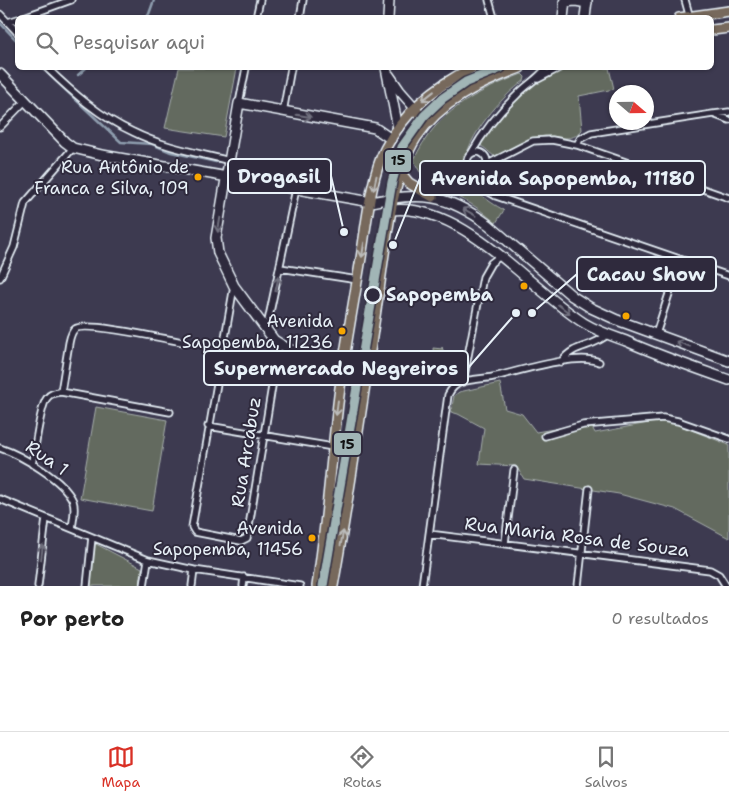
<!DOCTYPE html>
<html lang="pt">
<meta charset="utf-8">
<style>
:root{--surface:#fff;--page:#f2f2f2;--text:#222;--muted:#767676;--line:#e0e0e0;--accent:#d93025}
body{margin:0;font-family:"Shantell Sans",sans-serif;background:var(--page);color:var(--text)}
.compass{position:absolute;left:609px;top:85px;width:45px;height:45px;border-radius:50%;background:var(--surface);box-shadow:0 1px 4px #0004;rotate:110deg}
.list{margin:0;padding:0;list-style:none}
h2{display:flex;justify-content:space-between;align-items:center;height:65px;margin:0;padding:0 20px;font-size:21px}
h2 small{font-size:16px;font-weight:400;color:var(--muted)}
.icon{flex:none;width:28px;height:28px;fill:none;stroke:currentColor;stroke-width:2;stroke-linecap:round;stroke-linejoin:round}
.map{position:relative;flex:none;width:729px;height:586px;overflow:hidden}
.search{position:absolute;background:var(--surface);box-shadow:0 1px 4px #0004;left:15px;right:15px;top:15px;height:55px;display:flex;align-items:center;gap:12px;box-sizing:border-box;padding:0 18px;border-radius:8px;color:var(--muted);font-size:19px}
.sheet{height:145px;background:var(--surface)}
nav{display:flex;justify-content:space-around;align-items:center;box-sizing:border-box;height:70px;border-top:1px solid var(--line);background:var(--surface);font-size:14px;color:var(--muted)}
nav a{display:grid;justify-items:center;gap:2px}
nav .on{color:var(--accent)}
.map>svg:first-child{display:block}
.green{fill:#636a5e;stroke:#a6aeab}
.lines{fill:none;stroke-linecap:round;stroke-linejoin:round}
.stream{stroke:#8f9eaf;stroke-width:2.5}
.street-casing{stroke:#e8f1f8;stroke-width:9}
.secondary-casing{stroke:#e8f1f8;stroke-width:12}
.primary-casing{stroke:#e8f1f8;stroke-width:12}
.street{stroke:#2f2a3d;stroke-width:5.5}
.secondary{stroke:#2f2a3d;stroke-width:9}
.primary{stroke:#77695c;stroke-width:9}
.metro-1-casing{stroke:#2f2a3d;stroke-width:12}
.metro-1{stroke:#a1b5b6;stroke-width:9}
.oneway{stroke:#bbbbba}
.oneway2{stroke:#70707e}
.bus-dot{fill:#f7a600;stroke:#2f2a3d;stroke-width:2}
.stop-dot{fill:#2f2a3d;stroke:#e8f1f8;stroke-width:2.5}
.labels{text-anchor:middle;stroke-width:4;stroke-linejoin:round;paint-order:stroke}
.bus-label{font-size:17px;fill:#e8f1f8;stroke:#2f2a3d;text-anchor:end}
.stop-label{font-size:18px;font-weight:bold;fill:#e8f1f8;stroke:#2f2a3d;text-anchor:start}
.street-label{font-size:18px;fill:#e8f1f8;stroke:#2f2a3d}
.leader{fill:none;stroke:#e8f1f8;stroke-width:2}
.callout-dot{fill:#e8f1f8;stroke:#2f2a3d;stroke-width:2}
.callout{fill:#2f2a3d;stroke:#e8f1f8;stroke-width:2}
.callout-label{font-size:19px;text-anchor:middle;font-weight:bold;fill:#e8f1f8}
.line-badge{stroke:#2f2a3d;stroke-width:2}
.pale-badge-label{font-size:14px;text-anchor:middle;font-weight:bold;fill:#111}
</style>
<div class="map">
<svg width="729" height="586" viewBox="0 0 729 586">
<rect width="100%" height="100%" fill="#3d3a50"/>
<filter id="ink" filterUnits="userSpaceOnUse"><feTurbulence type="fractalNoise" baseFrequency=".02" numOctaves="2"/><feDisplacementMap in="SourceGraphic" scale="10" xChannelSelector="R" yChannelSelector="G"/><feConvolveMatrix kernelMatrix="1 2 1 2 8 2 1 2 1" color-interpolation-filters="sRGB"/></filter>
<g filter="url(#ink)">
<path class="green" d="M179 68H237L224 137 165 128Z
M556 68H609L614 89 579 96 582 130C570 144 561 135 545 136 528 137 511 149 497 157 491 156 488 149 481 146V143C488 133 494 122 502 114 516 98 532 86 544 70Z
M522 74 525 77 524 81C503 95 465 138 465 165 465 185 488 202 504 210L496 223C488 217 480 209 471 204 447 190 425 189 414 160 435 112 476 92 522 74Z
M442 347 446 359 439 362 434 360 433 348 442 349Z
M500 383 505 409 522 414 536 432 590 423 595 433 659 421 674 423 729 445V538L675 509 619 494 524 479 516 466 479 464 484 428 458 414 451 412 454 396 459 392Z
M96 407 167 420 152 511 80 498Z
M94 543 142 568 140 586H89Z"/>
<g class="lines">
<path class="stream" d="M146 18 149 14 154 0
M0 23 18 42
M42 68 121 142 152 144 171 152 216 162
M78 75 86 68"/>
<defs>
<path id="street" d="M489 0 494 18
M685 0 690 18
M0 14 18 33
M21 18 71 0
M256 18 260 0
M300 18 303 0
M8 22 18 19
M47 68C73 93 100 117 133 132 163 147 198 153 230 161
M538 79 559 68
M239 103 246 68
M283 112 291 68
M714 114 729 112
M0 127 26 100
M577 145 729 198
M467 162a10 10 0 1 1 20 0a10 10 0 1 1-20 0Z
M471 154C483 132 499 112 517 95 526 85 538 79 546 68
M488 164 533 141 552 140 577 145 580 139 591 133 713 114 729 120
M473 171 484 189 496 196 729 276
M280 268 358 280
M0 278 14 247 25 203 73 148
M234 286 192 527 195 532 241 541 247 538 279 344
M266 331 296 189
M656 334 680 260
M561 362C574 343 592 349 608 334
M463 382 483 277 491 263 500 256
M61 392 69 343C70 338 71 332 75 329 86 321 165 339 183 342
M208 426 333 447
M545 436 583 425 663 418 678 421 729 439
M0 448C21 455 64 480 73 501 76 509 73 520 72 528
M32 464C35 451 40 406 47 398 51 393 55 393 61 392L170 412
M0 499 148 560 194 570 300 586
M429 534 710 570 719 575 726 586
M505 543 514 470
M38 586 46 518
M87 586 92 537
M144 586 148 560
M192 586 194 570
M243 586 244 577
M422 586 448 395C451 389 456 384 462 382 471 379 483 379 493 377 517 372 577 352 599 362
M578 586 589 489"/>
<path id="secondary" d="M564 2 576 1 587 3
M388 18 389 0
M563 18 565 0
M585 18 587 0
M386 68 398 128
M0 74 65 142 73 148 102 155 371 202C422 192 445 193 489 225L572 296 591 308 617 320 729 361
M389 75 400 91 415 108
M392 210C464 203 528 288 584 323 597 331 612 336 626 341 660 356 695 368 729 380
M368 364 290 350 274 340 234 286 218 253 216 238 239 103 375 128 391 139"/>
<path id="primary" d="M679 18 729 11
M712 30 729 28
M415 108 422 119 420 131
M400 172 409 183 433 197
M317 586C326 529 330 471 337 413 342 363 352 313 360 264 366 230 370 178 385 149 404 112 435 86 472 68
M333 586C350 492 363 397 377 303 385 254 390 179 416 138 441 101 480 83 520 68"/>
</defs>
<use href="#street" class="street-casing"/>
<use href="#secondary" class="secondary-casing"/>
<use href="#primary" class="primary-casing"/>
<use href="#street" class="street"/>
<use href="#secondary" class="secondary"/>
<use href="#primary" class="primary"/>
<defs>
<path id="metro-1" d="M323 586 392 182 402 147 424 116 443 98 466 82 501 68"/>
</defs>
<use href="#metro-1" class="metro-1-casing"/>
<use href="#metro-1" class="metro-1"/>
</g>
<defs><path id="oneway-shaft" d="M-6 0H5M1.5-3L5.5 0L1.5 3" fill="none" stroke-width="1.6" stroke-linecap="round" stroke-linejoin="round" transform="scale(1.25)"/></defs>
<g class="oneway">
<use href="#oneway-shaft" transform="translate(428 96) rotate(142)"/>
<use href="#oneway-shaft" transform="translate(375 183) rotate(102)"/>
<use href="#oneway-shaft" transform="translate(363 250) rotate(99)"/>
<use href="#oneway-shaft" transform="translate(337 408) rotate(97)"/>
<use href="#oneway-shaft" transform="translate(342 538) rotate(-79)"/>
</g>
<g class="oneway2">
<use href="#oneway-shaft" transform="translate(304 116) rotate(10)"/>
<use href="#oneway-shaft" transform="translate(469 212) rotate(-150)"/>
<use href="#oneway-shaft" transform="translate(219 225) rotate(100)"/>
<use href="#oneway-shaft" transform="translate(277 284) rotate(-78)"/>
<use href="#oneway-shaft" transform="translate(564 309) rotate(37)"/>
<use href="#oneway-shaft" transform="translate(683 344) rotate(-160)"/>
<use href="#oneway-shaft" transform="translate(42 552) rotate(-83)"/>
</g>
</g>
<g class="bus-dot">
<circle cx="198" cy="177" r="4.5"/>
<circle cx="524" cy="286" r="4.5"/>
<circle cx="626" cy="316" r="4.5"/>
<circle cx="342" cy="331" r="4.5"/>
<circle cx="312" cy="538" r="4.5"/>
</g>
<circle class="stop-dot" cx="373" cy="295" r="8"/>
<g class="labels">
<g class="bus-label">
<text x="189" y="173">Rua Antônio de<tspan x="189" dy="21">Franca e Silva, 109</tspan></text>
<text x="333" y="327">Avenida<tspan x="333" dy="21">Sapopemba, 11236</tspan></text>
<text x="303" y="534">Avenida<tspan x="303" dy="21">Sapopemba, 11456</tspan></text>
</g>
<g class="stop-label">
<text x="386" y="301">Sapopemba</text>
</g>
<g class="street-label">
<text transform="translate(246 452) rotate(-81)" y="6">Rua Arcabuz</text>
<text transform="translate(47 458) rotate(35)" y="6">Rua 1</text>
<text transform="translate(577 537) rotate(7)" y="6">Rua Maria Rosa de Souza</text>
</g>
</g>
<path class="leader" d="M344 232L331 176M393 245L420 178M532 313L577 274M516 313L468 368"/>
<g class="callout-dot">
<circle cx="344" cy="232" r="5"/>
<circle cx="393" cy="245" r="5"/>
<circle cx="532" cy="313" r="5"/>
<circle cx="516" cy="313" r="5"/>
</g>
<g class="callout">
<rect x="228" y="159" width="103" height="34" rx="5"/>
<rect x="420" y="161" width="285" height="34" rx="5"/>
<rect x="577" y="257" width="139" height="34" rx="5"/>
<rect x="204" y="351" width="264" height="34" rx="5"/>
</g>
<g class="callout-label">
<text x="279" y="183">Drogasil</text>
<text x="563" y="185">Avenida Sapopemba, 11180</text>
<text x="646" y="281">Cacau Show</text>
<text x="336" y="375">Supermercado Negreiros</text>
</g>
<g class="line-badge">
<rect x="384" y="149" width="28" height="24" rx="5" fill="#a1b5b6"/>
<rect x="333" y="432" width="29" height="24" rx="5" fill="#a1b5b6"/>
</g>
<g class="pale-badge-label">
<text x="398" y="165">15</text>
<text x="347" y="449">15</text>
</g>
</svg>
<svg class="compass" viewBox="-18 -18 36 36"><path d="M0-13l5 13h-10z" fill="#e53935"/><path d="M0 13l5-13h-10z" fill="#767676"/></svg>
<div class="search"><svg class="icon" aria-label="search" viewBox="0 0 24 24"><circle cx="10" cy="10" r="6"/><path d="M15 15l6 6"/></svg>Pesquisar aqui</div>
</div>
<section class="sheet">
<h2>Por perto<small>0 resultados</small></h2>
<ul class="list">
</ul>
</section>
<nav>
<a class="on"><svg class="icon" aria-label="map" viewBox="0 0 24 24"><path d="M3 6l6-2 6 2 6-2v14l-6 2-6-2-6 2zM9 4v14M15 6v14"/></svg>Mapa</a>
<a><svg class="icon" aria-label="directions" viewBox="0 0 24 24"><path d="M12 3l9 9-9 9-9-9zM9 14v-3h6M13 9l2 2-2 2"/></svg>Rotas</a>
<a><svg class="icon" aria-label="saved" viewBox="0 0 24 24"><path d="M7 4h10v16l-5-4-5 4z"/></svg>Salvos</a>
</nav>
